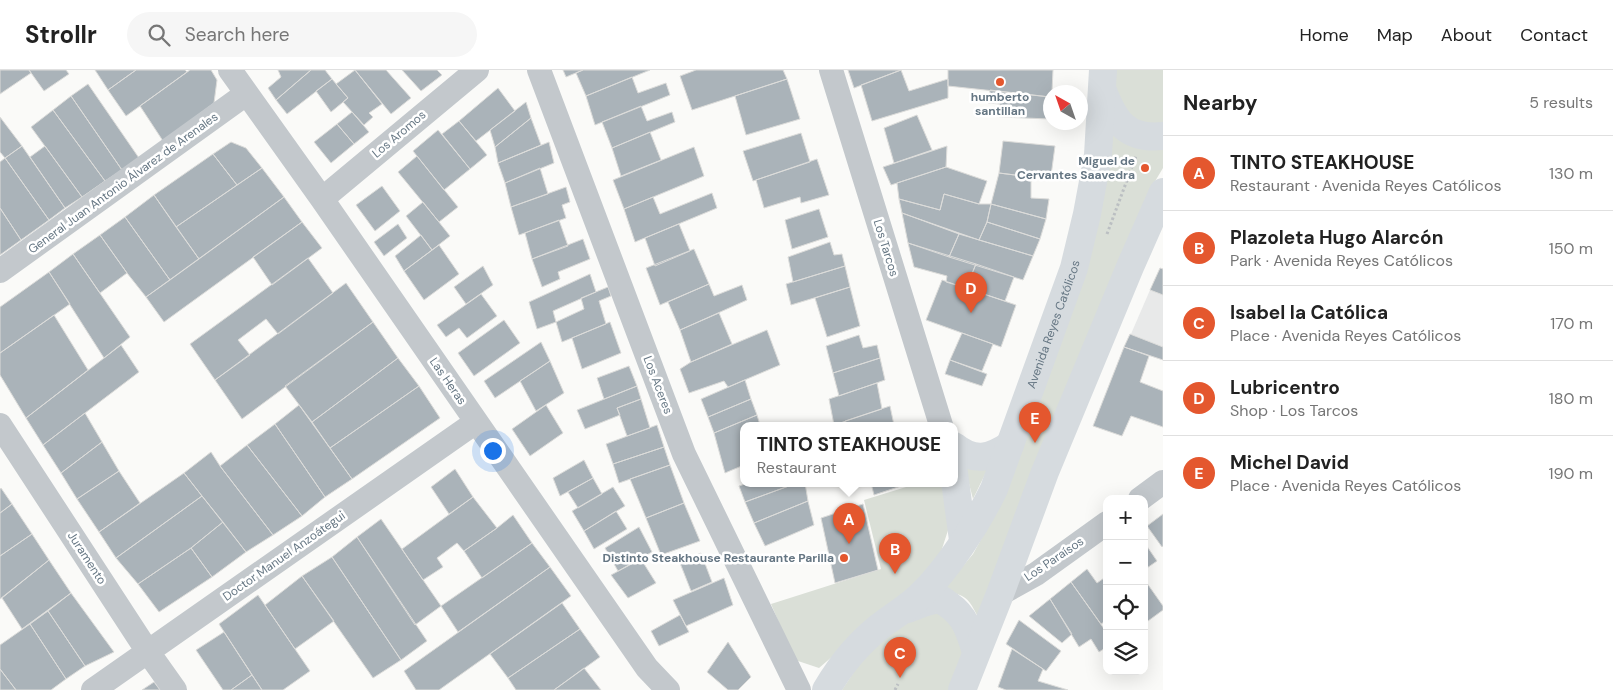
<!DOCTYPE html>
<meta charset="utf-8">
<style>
:root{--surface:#fff;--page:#f6f6f6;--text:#222;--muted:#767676;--line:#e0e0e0;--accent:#e4572e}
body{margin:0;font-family:"DM Sans",sans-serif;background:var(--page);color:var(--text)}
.controls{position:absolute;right:15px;bottom:15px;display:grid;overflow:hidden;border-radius:10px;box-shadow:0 5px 20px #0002}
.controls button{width:45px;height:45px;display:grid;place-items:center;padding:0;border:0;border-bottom:1px solid var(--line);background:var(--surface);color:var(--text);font:25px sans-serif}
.compass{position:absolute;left:1043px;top:15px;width:45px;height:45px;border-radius:50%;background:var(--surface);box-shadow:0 5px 20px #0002;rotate:320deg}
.you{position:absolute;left:492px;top:380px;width:18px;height:18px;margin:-12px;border:4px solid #fff;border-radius:50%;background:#1a73e8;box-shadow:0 0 0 8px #1a73e833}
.badge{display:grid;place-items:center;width:32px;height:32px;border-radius:50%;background:var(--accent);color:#fff;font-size:16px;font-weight:700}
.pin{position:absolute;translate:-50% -41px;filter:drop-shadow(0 1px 2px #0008)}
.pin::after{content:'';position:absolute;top:26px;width:18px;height:15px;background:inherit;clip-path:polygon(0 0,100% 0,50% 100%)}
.popup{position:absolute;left:740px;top:352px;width:218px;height:65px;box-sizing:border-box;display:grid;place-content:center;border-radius:10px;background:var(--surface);filter:drop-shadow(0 1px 4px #0005);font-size:16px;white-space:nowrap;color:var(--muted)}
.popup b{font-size:19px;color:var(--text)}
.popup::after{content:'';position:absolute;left:50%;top:100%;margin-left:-10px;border:10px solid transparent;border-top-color:var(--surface)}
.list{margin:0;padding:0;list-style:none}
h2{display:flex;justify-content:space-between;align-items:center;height:65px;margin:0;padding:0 20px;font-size:21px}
h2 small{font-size:16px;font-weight:400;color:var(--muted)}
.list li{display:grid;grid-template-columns:32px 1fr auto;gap:15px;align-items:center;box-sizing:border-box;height:75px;padding:0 20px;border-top:1px solid var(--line)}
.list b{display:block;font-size:19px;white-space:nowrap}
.list p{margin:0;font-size:16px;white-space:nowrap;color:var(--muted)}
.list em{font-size:16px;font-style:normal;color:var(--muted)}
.icon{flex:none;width:28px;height:28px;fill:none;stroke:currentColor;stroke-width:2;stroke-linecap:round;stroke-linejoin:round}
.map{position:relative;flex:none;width:1163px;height:620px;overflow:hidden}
header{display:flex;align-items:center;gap:30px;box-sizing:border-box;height:70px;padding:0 25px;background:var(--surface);border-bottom:1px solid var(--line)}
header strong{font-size:24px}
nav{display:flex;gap:28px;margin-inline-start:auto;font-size:18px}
.search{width:350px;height:45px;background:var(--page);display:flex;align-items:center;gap:12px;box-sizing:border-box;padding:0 18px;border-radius:28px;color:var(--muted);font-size:19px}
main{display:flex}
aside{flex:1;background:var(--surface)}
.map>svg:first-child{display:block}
.built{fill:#e8e9e9}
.green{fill:#dadfd7}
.building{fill:#aab3b9;stroke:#dcdcda}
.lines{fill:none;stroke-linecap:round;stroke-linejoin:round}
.path{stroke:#bbbfc2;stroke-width:3;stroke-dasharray:2.5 2.5;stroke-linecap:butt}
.minor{stroke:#c3c8cc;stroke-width:24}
.major{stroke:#d6dbdf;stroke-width:28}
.poi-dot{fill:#e4572e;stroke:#fff;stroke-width:2}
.labels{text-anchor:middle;stroke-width:5;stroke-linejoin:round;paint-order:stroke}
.poi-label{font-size:12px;font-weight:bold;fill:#657683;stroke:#fff;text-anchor:end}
.street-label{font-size:12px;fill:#657683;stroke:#fff}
</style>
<header>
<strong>Strollr</strong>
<div class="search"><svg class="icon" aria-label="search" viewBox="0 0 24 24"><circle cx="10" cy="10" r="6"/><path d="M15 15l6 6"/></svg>Search here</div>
<nav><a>Home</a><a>Map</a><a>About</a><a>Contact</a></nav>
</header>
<main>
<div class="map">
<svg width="1163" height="620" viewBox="0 0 1163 620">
<rect width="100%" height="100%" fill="#fafaf8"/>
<path class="built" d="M1150 220 1163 225V277L1131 264Z"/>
<path class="green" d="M1112 0H1163V54L1138 52 1118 42Z
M1110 58 1163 78V98L1154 113 979 549C968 527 967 526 943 520L973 484 984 464Z
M964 394H990L973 429Z
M919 413H946L950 454 941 482 921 510 819 598 795 590 771 534 881 499 864 430Z
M944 541 968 575 954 620H842L863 588 905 549Z"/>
<path class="building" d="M0 0H29L31 3 0 24Z
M29 0H66L69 4 44 21Z
M95 0H136L108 20Z
M136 0H185L187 2 126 46 108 20Z
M190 0H211L217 10 214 33 163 71 140 36Z
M278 0H311L276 30 268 18 281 7Z
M311 0H325L332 9 287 44 276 30Z
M355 0 382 34 369 43 373 47 364 55 343 32 348 28 336 14Z
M355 0H386L411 28 391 44Z
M402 0H437L442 5 421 21Z
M563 0H583L566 7Z
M583 0H650L586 26 576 3Z
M696 0H783L787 9 692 40 680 6Z
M848 0H901L854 18Z
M901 0 909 21 948 9V28L872 51 861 15Z
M948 0H1053L1052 22H1050V27L948 16Z
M632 7 638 23 666 13 670 25 595 55 586 26Z
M332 9 348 28 331 42 316 21Z
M787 9 800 49 746 65 735 26Z
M88 14 139 88 122 100 71 26Z
M498 18 515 41 476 71 459 51Z
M990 20 1050 27V49L999 47 1000 34 988 33Z
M71 26 122 100 105 111 53 40Z
M526 32 531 48 495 77 490 60Z
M641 36 647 51 672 42 675 52 612 78 602 52Z
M53 40 105 111 82 127 31 57Z
M352 42 369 62 354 74 337 54Z
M917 45 932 80 894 93 884 58Z
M0 47 22 76 5 88 0 82Z
M531 48 541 75 498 93 495 77Z
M459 51 487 85 470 99 442 64Z
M337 54 354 74 331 93 314 72Z
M438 60 470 99 444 120 413 81Z
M650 62 661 90 621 106 612 78Z
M801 63 810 92 753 111 743 81Z
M1003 71 1055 76 1051 106 1031 107 999 103Z
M231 72 246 78 262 98 237 115 213 84Z
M549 72 554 93 505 113 498 93Z
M22 76 65 138 49 150 5 88Z
M45 76 82 127 65 138 30 87Z
M947 76 946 97 891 115 883 97Z
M694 77 704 106 624 139 613 110Z
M213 84 237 115 176 157 154 125Z
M417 86 458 137 439 152 398 102Z
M5 88 49 150 21 170 0 138V92Z
M817 89 829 125 801 133 800 127 764 138 756 110Z
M946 97 987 111 979 134 944 124 940 140 899 129 897 113Z
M262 98 284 127 199 189 176 157Z
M540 98 548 124 511 137 505 113Z
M999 103 1031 107V128L1049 129 1046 149 991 134Z
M382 116 400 141 375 161 356 135Z
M566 117 570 132 562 135 566 148 519 165 511 137Z
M712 123 717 138 635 172 624 139 653 127 660 144Z
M944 124 979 134H991L987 152 979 170 902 143 899 129 940 140Z
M154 125 199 189 170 210 125 147Z
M284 127 302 152 164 252 146 227Z
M423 132 450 166 432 180 406 146Z
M991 134 1046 149 1040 169 987 152Z
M0 138 21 170 0 185Z
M819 139 828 167 792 179 785 150Z
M902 143 959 164 949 187 908 173Z
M125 147 170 210 146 227 127 203 100 165Z
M559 150 568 176 532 189 525 163Z
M302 152 322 178 272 215 253 187Z
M987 152 1040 169 1033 186 979 170Z
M398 154 407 168 384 186 374 172Z
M679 154 690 181 655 196 645 168Z
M959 164 1033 186 1023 210 949 187Z
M100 165 127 203 100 223 73 184Z
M421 165 432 180 404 201 395 186Z
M583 169 590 189 558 202 560 209 542 217 532 189Z
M830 172 834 185 842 184 845 196 793 212 788 187Z
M908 173 976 194 966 218 946 212 947 206 914 197Z
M439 175 459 204 424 230 404 201Z
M694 179 709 214 660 235 646 198Z
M73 184 130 267 104 288 49 202Z
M308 188 333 223 278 264 266 249 238 270 250 285 215 310 190 274Z
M976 194 1014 207 1005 231 966 218Z
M483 196 493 215 466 234 454 217Z
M845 196 850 217 791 235 786 214Z
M1160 198 1163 199V225L1150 220Z
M49 202 70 234 0 283V237Z
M590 204 596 222 553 241 556 252 537 259 529 232Z
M942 210 1016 235 1001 277 926 250Z
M346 213 373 252 242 349 215 310Z
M709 214 714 226 742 215 747 230 680 260 668 232Z
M608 217 611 226 599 231 606 254 562 272 556 252 584 239 581 228Z
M850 217 860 256 827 267 815 228Z
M481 224 497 246 467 268 459 258 446 267 437 255Z
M719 243 732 274 691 292 680 260Z
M54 245 88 300 26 348 0 305V283Z
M504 250 520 273 474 306 458 283Z
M373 252 398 288 312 352 285 316Z
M610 252 621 283 582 299 572 268Z
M767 260 780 295 728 317 724 311 689 323 680 299 691 292Z
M962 263 993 274 982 301 950 290Z
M1130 264 1163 277V290L1124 277Z
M859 265 863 278 877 275 880 288 833 303 826 276Z
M541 272 550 291 495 328 484 311Z
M121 275 139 302 43 375 26 348Z
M1124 277 1149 286 1140 312 1163 321V357L1131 346 1122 366 1093 356Z
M398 288 419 316 330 378 312 352Z
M880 288 885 310 839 326 833 303Z
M950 290 987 304 982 316 945 304Z
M550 291 564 323 536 341 520 311Z
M629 296 637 316 604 329 597 308Z
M745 310 751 329 708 347 701 329Z
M877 313 882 339 834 355 829 329Z
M419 316 440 348 352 409 330 378Z
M637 316 641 329 617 338 620 345 585 359 577 340Z
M641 329 650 358 627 366 617 338Z
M751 329 757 345 714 363 708 347Z
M299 335 352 409 325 427 275 354Z
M546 335 563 363 530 386 512 359Z
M890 336 894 355H846L845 351Z
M85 343 102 372 61 403 43 375Z
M757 345 760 355H744V395L725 403 714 363Z
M275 354 325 427 302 446 247 375Z
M657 355 664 377 613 394 606 374Z
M102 372 119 401 77 429 61 403Z
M247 375 302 446 273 465 220 396Z
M664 377 670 395 619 413 613 394Z
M211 382 220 396 273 465 246 482 184 403Z
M584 390 593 408 560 426 553 408Z
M670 395 684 433 646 448 630 409Z
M455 399 473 427 449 444 431 417Z
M119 401 140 433 99 462 77 429Z
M184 403 202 426 116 488 99 462Z
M593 408 602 424 578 438 568 422Z
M748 413H797L745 432 739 416Z
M797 413H805L808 431 754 453 745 432Z
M871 413H910L874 425Z
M613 417 625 436 584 461 572 441Z
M1 418 12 434 0 443V419Z
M202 426 223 452 191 478 138 514 116 488Z
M473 427 497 458 464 481 457 473 437 488 443 497 423 510 402 479Z
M808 431 814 455 765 476 754 453Z
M684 433 700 471 661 485 646 448Z
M12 434 32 464 0 486V443Z
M863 434 878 500 835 513 821 448Z
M616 441 627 459 594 479 584 461Z
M1163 444V476L1162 477 1147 456Z
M513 445 532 473 482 508 464 481 497 458Z
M381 449 441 536 415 555 357 467Z
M223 452 246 482 212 507 191 478Z
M639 457 652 482 618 501 605 478Z
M32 464 49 490 0 529V486Z
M357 467 427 571 401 590 332 487Z
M1144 472 1157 491 1144 500Z
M532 473 550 497 458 562 441 536Z
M191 478 212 507 159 542 138 514Z
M701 483 712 512 691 521 680 493Z
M332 487 401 590 373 608 302 506Z
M641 489 656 513 628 528 611 505Z
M49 490 71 523 22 559 2 528Z
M550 497 571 526 439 620H416L404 601Z
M1087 499 1097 513 1107 506V550L1101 554 1071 512Z
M302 506 334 551 295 579 265 535Z
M724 508 733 535 686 556 673 530Z
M1144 509 1163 536V540L1148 551 1144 546Z
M1071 512 1107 563V577L1099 582 1091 569 1079 577 1050 529Z
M71 523 114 582 85 596 48 541Z
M258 525 310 601 283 620H262L219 554Z
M1050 529 1072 564 1062 573 1029 546Z
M562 533 580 559 508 608 490 584Z
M48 541 85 596 66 609 30 554Z
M680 545 689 562 659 576 651 561Z
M1019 550 1061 581 1046 601 1006 574Z
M30 554 66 609 51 620H16L0 599V575Z
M580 559 600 587 554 620H516L508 608Z
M224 562 252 605 231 620H223L196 580Z
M728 572 751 607 738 620H728L707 602Z
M1012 579 1043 599 1038 611 1068 620H1006L998 617Z
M584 598 601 620H554Z
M0 599 16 620H0Z
M252 605 262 620H231Z
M154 612 160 620H142Z"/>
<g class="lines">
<path class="path" d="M1107 164 1136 86
M895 620 898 614"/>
<path class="minor" d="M230 0 322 129 647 598 668 620
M539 0 684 384 799 620
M831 0 941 355
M322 129 477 0
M0 201 246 24
M0 355 148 582 175 620
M1140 429 1163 412
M1000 524 1036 504 1107 453
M93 620 476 352"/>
<g class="major">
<path d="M1103 21C1115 52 1127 70 1163 66"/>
<path d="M954 376C974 392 989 389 1010 375"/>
<path d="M954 403 963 470"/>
<path d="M907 539C917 536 931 528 942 530 944 531 947 534 949 535 966 547 970 563 976 582"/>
<path id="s1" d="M826 620C841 594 862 569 887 551 898 543 910 536 920 526 948 499 977 454 994 419L1074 198 1087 144 1098 85 1103 0"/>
<path d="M962 620 1000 524 1045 402 1130 197 1163 122"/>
</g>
</g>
<g class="poi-dot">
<circle cx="1000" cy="12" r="5"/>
<circle cx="1145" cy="98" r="5"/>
<circle cx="844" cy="488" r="5"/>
</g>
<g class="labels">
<g class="poi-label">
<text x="1000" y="31" text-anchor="middle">humberto<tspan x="1000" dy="14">santillan</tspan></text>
<text x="1135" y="95">Miguel de<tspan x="1135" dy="14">Cervantes Saavedra</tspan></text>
<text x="834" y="492">Distinto Steakhouse Restaurante Parilla</text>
</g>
<g class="street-label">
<text transform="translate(399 64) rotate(-40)" y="4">Los Aromos</text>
<text transform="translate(123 113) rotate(-36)" y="4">General Juan Antonio Álvarez de Arenales</text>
<text transform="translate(886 178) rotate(73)" y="4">Los Tarcos</text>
<text dy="4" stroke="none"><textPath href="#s1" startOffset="440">Avenida Reyes Católicos</textPath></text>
<text transform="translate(448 311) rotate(55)" y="4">Las Heras</text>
<text transform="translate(658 315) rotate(69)" y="4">Los Aceres</text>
<text transform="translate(284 486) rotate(-35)" y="4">Doctor Manuel Anzoátegui</text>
<text transform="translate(87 488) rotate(57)" y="4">Juramento</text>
<text transform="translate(1054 489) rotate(-34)" y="4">Los Paraísos</text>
</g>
</g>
</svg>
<div class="controls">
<button>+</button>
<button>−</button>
<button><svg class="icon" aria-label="locate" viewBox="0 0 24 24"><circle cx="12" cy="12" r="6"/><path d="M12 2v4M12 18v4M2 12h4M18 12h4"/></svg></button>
<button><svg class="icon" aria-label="layers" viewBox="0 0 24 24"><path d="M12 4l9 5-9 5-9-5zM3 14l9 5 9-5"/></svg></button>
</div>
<svg class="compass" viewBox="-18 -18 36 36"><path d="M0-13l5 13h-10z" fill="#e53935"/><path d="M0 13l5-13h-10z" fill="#767676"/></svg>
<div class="you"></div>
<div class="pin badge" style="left:849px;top:474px">A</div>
<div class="popup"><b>TINTO STEAKHOUSE</b>Restaurant</div>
<div class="pin badge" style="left:895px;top:504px">B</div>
<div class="pin badge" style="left:900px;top:608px">C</div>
<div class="pin badge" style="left:971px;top:243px">D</div>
<div class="pin badge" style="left:1035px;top:373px">E</div>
</div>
<aside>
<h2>Nearby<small>5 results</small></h2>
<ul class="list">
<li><span class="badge">A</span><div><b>TINTO STEAKHOUSE</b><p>Restaurant · Avenida Reyes Católicos</p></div><em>130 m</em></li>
<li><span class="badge">B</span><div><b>Plazoleta Hugo Alarcón</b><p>Park · Avenida Reyes Católicos</p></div><em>150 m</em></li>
<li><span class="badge">C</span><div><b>Isabel la Católica</b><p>Place · Avenida Reyes Católicos</p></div><em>170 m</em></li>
<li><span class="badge">D</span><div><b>Lubricentro</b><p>Shop · Los Tarcos</p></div><em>180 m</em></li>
<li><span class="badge">E</span><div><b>Michel David</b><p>Place · Avenida Reyes Católicos</p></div><em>190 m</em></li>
</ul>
</aside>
</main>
